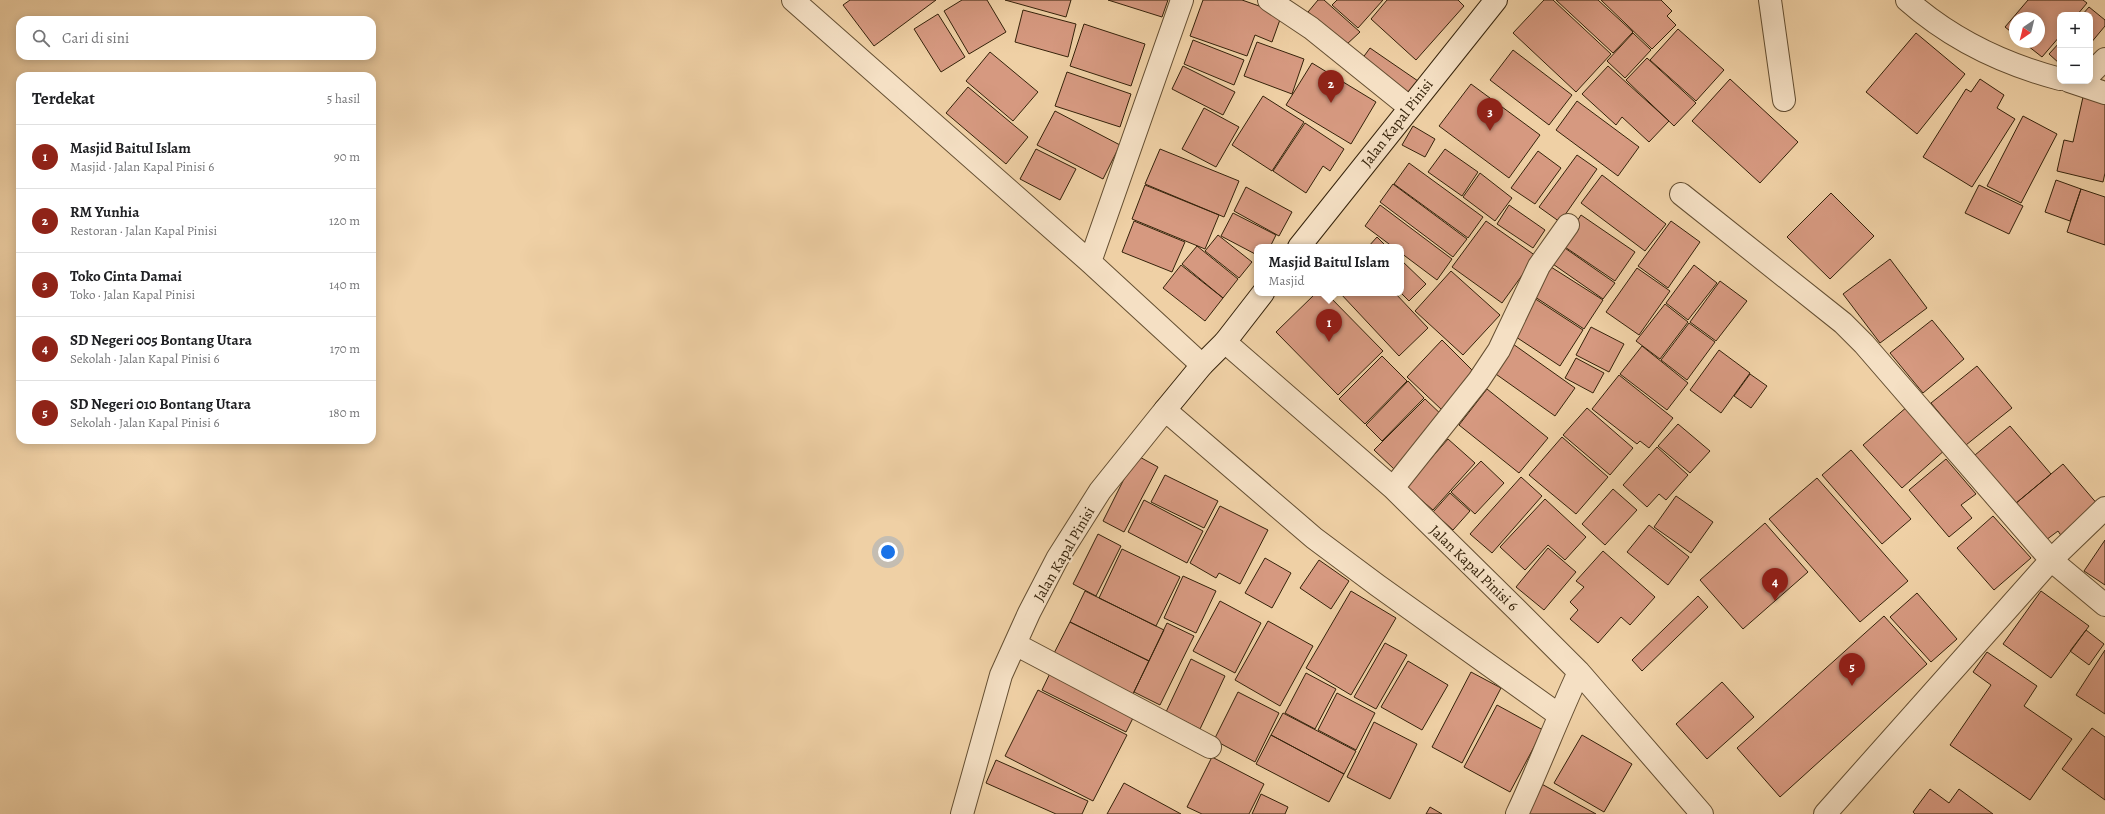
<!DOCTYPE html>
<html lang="id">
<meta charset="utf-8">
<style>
:root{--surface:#fff;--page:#f6f6f6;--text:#202124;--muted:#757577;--line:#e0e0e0;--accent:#8f2418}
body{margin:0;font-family:Alegreya,serif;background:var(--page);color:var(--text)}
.controls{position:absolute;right:12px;top:12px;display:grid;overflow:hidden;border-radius:8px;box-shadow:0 2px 10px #0003}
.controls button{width:36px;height:36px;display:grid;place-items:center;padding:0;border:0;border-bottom:1px solid var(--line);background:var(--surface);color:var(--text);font:20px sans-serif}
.compass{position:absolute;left:2009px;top:12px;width:36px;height:36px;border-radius:50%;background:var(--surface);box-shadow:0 2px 10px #0003;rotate:215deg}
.you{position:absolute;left:888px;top:552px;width:14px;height:14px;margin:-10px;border:3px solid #fff;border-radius:50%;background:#1a73e8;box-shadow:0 0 0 6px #1a73e833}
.badge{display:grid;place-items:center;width:26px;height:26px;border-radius:50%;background:var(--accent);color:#fff;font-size:13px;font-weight:700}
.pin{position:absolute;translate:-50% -33px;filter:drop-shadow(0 1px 2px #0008)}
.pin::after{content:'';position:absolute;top:21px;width:14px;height:12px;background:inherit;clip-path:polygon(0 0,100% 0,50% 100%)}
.popup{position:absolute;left:1254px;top:244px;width:150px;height:52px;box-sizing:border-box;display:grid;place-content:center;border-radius:8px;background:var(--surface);filter:drop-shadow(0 1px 3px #0005);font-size:13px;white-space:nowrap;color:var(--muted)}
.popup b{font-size:15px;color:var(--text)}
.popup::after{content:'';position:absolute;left:50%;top:100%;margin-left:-8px;border:8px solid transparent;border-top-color:var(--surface)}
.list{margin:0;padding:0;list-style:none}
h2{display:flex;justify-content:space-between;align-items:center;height:52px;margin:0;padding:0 16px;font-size:17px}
h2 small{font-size:13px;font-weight:400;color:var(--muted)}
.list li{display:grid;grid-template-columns:26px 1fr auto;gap:12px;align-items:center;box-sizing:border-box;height:64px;padding:0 16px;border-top:1px solid var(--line)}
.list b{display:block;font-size:15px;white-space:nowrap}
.list p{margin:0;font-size:13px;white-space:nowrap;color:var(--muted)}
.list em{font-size:13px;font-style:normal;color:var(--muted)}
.icon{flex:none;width:22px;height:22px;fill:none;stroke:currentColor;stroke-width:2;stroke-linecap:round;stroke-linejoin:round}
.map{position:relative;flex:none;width:2105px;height:814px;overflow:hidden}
.search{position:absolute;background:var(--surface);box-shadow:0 2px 10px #0003;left:16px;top:16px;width:360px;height:44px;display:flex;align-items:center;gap:10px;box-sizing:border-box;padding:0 14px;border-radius:12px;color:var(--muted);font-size:15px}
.panel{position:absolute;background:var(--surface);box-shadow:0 2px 10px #0003;left:16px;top:72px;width:360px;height:372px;border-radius:12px}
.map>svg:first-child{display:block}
.building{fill:#d69980;stroke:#35220a}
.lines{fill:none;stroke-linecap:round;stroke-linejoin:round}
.street-casing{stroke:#644e31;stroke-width:24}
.secondary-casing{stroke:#35220a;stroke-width:24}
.street{stroke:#f5e0c4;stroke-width:22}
.secondary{stroke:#f5e0c4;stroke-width:22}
.labels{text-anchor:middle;stroke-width:4;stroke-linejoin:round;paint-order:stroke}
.street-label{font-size:15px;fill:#35220a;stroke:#f5e0c4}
</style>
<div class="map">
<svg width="2105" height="814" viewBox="0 0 2105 814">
<rect width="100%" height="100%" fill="#efd0a5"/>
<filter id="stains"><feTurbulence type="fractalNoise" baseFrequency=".005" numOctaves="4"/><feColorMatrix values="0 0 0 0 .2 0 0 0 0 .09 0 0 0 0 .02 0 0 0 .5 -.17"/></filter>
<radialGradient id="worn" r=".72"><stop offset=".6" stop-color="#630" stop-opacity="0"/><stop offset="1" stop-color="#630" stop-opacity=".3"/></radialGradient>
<path class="building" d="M850 0H936L874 46 843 5Z
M962 0H987L1006 32 969 54 944 11Z
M1005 0H1071L1066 17Z
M1108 0H1168L1162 17Z
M1203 0H1242L1282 14 1272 42 1255 35 1247 56 1190 36Z
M1318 0H1324L1360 32 1346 45 1308 12Z
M1337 0H1383L1358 28 1332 5Z
M1387 0H1458L1464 6 1416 60 1371 19Z
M1544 0H1553L1611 54 1576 92 1513 33Z
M1556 0H1598L1633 32 1613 53Z
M1601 0H1661L1672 11 1667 16 1676 25 1652 49Z
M2028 0H2083L2087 3 2077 15H2060V36L2042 57 2023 42H2039V18H2015V35L2005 27Z
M2089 7 2105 20V26L2090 44V15H2082Z
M1023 10 1076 24 1068 57 1015 42Z
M938 14 965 57 941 72 914 29Z
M1084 24 1145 44 1131 86 1070 66Z
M1678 29 1724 70 1696 101 1650 60Z
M1633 33 1651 50 1625 78 1607 61Z
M1916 33 1965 74 1917 134 1866 92Z
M1193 40 1244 60 1234 85 1184 64Z
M1257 42 1304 59 1292 94 1244 76Z
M2060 42V64L2049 54Z
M1370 48 1418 81 1405 96 1359 63Z
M1513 50 1572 95 1549 125 1490 80Z
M990 52 1038 92 1013 121 966 81Z
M1647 58 1696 103 1674 126 1626 80Z
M1312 63 1376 102 1351 144 1286 105Z
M1183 66 1235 92 1223 115 1172 89Z
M1608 66 1669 121 1649 142 1622 117 1616 125 1582 94Z
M1067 72 1131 94 1120 127 1055 106Z
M1730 79 1798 142 1760 183 1692 121Z
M1980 79 2004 95 1997 108 2015 119 1972 187 1923 157 1966 89 1971 92Z
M1471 84 1540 135 1509 178 1439 126Z
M968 87 1028 137 1006 164 946 113Z
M1263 96 1304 122 1272 171 1232 145Z
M2083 97 2105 102V173L2103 182 2057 171 2064 140 2073 142Z
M1577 101 1639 147 1618 176 1556 130Z
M1204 108 1239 127 1216 167 1182 149Z
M1055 111 1120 145 1103 179 1037 145Z
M2023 116 2057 134 2021 203 1987 186Z
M1305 123 1344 149 1330 171 1323 166 1306 193 1273 171Z
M1413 126 1435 139 1425 157 1402 145Z
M1036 149 1076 169 1060 200 1020 179Z
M1160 149 1239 181 1224 217 1145 184Z
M1445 149 1478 172 1462 196 1428 172Z
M1538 151 1561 168 1535 204 1511 188Z
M1577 155 1597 169 1560 222 1539 207Z
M1409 163 1483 217 1468 238 1394 184Z
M1480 173 1512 198 1495 221 1463 197Z
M1602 175 1666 224 1645 251 1581 203Z
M2056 180 2081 189 2070 221 2045 212Z
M1393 184 1467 239 1453 257 1380 202Z
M1145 185 1219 215 1205 249 1132 219Z
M1979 185 2023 206 2009 234 1965 213Z
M1246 187 1292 212 1279 236 1234 211Z
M2081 189 2105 197V245L2067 232Z
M1831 193 1874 236 1830 279 1787 237Z
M1380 205 1452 259 1437 280 1401 253V247H1393L1365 226Z
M1509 205 1545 230 1533 248 1497 224Z
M1233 213 1276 235 1270 247H1257V255L1221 236Z
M1581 215 1635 252 1615 281 1562 245Z
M1134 221 1185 242 1172 272 1122 252Z
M1486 221 1536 256 1502 303 1452 267Z
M1671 221 1700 242 1668 288 1638 266Z
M1218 235 1252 262 1239 278 1205 251Z
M1377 237 1387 247H1368Z
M1197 246 1238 279 1223 298 1182 264Z
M1562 246 1615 283 1603 299 1550 262Z
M1890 259 1927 308 1880 343 1843 294Z
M1401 260 1426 284 1409 301 1401 293Z
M1181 265 1223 298 1205 321 1163 288Z
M1694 265 1717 283 1688 320 1666 303Z
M1551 267 1603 300 1584 329 1532 295Z
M1637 268 1670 291 1639 335 1606 312Z
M1451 271 1500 315 1463 355 1415 311Z
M1720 281 1747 301 1716 341 1690 322Z
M1316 293H1326L1383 351 1338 395 1276 332Z
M1340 293H1395L1428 328 1399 356Z
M1534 298 1583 330 1560 366 1510 333Z
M1665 304 1688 322 1660 359 1636 341Z
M1932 320 1964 359 1923 393 1890 353Z
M1689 323 1715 342 1687 380 1661 360Z
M1591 327 1624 344 1609 372 1576 355Z
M1442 340 1476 374 1442 410 1407 377Z
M1513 344 1575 388 1555 416 1493 372Z
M1642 346 1688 383 1667 410 1620 374Z
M1719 350 1750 373 1721 413 1690 390Z
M1382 356 1407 381 1365 424 1339 399Z
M1576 358 1604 373 1593 393 1565 378Z
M1977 366 2012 408 1966 445 1931 403Z
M1750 374 1767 386 1751 408 1734 396Z
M1619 375 1673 418 1649 448 1640 441 1637 444 1592 409Z
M1408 381 1424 398 1382 441 1366 425Z
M1487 389 1548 438 1519 473 1459 425Z
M1425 399 1445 418 1394 469 1374 450Z
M1908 406 1946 449 1902 488 1863 445Z
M1587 408 1633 448 1610 475 1563 435Z
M1678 424 1710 451 1690 473 1658 446Z
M2010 426 2051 474 2015 504 1975 455Z
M1562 437 1608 477 1576 514 1529 475Z
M1448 439 1475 463 1433 510 1406 487Z
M1657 447 1688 475 1666 500 1659 494 1647 507 1623 485Z
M1851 450 1911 519 1882 544 1822 475Z
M1136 455 1158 467 1124 532 1103 521Z
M1946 459 1976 494 1961 505 1972 518 1949 537 1909 490Z
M1481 461 1504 483 1475 514 1451 492Z
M2063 464 2099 506 2062 537 2058 531 2046 540 2015 504Z
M1165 475 1218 501 1204 528 1151 502Z
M1521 477 1542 496 1492 553 1470 534Z
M1817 478 1908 581 1860 622 1769 519Z
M1613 489 1637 510 1605 545 1582 524Z
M1450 493 1470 511 1453 530 1433 512Z
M1676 496 1713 522 1691 553 1654 527Z
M1545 499 1586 537 1565 560 1548 545 1525 570 1500 547Z
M1144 500 1203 531 1187 563 1128 532Z
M1220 506 1268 530 1240 584 1219 573 1216 578 1190 563Z
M1993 516 2031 558 1994 590 1957 548Z
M1765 523 1808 572 1743 629 1700 580Z
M1649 525 1689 557 1668 585 1627 552Z
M1098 534 1121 546 1096 596 1073 584Z
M2105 540V585L2084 571Z
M1548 548 1576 572 1544 610 1516 587Z
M1122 549 1180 577 1156 626 1099 598Z
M1603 551 1655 597 1630 625 1621 617 1598 643 1570 619 1578 610 1570 602 1584 587 1576 581Z
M1265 558 1291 573 1272 608 1245 593Z
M1319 560 1349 581 1331 609 1300 588Z
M1183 576 1216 591 1196 633 1164 618Z
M1085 591 1164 630 1149 661 1070 622Z
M1351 591 1396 618 1351 695 1306 668Z
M2041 591 2089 626 2051 678 2003 644Z
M1917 593 1957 639 1931 662 1890 617Z
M1698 596 1708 607 1642 671 1632 660Z
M1220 601 1261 623 1235 673 1193 651Z
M1884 616 1927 664 1780 797 1737 748Z
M1268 621 1313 646 1280 706 1235 680Z
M1070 622 1149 661 1130 700 1050 661Z
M1167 623 1194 636 1160 705 1134 692Z
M2086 630 2104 644 2089 665 2070 651Z
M1385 643 1407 655 1376 709 1354 697Z
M2105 650V714L2076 695Z
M1987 652 2037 686 2024 706 2072 739 2030 800 1950 745 1991 685 1973 672Z
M1191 659 1225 676 1200 729 1166 712Z
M1408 661 1448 685 1422 730 1381 707Z
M1053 667 1137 710 1126 732 1042 690Z
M1471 672 1501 688 1462 763 1432 747Z
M1306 673 1336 689 1315 729 1285 713Z
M1722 682 1754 717 1707 759 1676 724Z
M1038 690 1127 735 1093 801 1005 756Z
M1238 692 1279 713 1255 762 1214 740Z
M1337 693 1375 713 1356 750 1318 730Z
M1497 705 1543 730 1510 792 1464 767Z
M1283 713 1356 751 1344 774 1271 735Z
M1374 722 1417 744 1390 799 1347 777Z
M2092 728 2105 737V800L2062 769Z
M1271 735 1344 774 1329 802 1256 764Z
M1582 735 1632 764 1604 812 1554 783Z
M1212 757 1264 784 1249 814H1202L1187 807Z
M996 760 1088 801 1082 814H1056L986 783Z
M1538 782 1596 814H1519Z
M1124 783 1181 814H1107Z
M1930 789 1949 803 1959 789 1993 814H1915L1913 812Z
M1261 794 1288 807 1285 814H1252Z
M1430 807 1442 814H1426Z"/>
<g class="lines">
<defs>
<path id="street" d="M793 0 1090 262 1202 365
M1269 0 1311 28 1409 107
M1770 0 1784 100
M1907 0C1951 39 2003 64 2060 79
M2090 74 2105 59
M2069 81 2105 93
M1681 194 1843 323 1864 344 2051 560 2105 605
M1090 262 1182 0
M1225 342 1393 488 1517 610 1579 672 1702 814
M1393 488 1479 380 1499 350 1539 266 1568 225
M1015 644 1210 747
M962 814 1001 675 1029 613 1057 559 1100 491 1165 410 1314 538 1377 585 1559 715
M1517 814C1539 767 1557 719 1579 672
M1825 814 2051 560 2105 508"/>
<path id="secondary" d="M1299 247 1496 0
M1165 410 1202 365 1225 342 1263 293"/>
</defs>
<use href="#street" class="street-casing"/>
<use href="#secondary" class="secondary-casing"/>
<use href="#street" class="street"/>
<use href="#secondary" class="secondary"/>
</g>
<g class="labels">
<g class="street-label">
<text transform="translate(1397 123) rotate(-52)" y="5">Jalan Kapal Pinisi</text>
<text transform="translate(1064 554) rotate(-60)" y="5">Jalan Kapal Pinisi</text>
<text transform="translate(1474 568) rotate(44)" y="5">Jalan Kapal Pinisi 6</text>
</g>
</g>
<rect width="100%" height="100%" filter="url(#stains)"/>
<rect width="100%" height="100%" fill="url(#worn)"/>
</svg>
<div class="controls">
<button>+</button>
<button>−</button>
</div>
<svg class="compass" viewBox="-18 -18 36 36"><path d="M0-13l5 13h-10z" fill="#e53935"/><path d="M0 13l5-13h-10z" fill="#757577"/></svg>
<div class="you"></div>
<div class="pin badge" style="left:1329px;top:342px">1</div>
<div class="popup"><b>Masjid Baitul Islam</b>Masjid</div>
<div class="pin badge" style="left:1331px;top:103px">2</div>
<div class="pin badge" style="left:1490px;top:131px">3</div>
<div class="pin badge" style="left:1775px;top:601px">4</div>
<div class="pin badge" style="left:1852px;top:686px">5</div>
<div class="search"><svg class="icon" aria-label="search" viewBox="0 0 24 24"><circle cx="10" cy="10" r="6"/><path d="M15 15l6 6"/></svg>Cari di sini</div>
<section class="panel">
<h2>Terdekat<small>5 hasil</small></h2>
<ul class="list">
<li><span class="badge">1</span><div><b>Masjid Baitul Islam</b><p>Masjid · Jalan Kapal Pinisi 6</p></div><em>90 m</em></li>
<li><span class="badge">2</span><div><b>RM Yunhia</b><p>Restoran · Jalan Kapal Pinisi</p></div><em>120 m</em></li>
<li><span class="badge">3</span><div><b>Toko Cinta Damai</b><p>Toko · Jalan Kapal Pinisi</p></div><em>140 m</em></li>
<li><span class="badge">4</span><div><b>SD Negeri 005 Bontang Utara</b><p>Sekolah · Jalan Kapal Pinisi 6</p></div><em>170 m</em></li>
<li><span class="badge">5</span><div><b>SD Negeri 010 Bontang Utara</b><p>Sekolah · Jalan Kapal Pinisi 6</p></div><em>180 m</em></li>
</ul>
</section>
</div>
